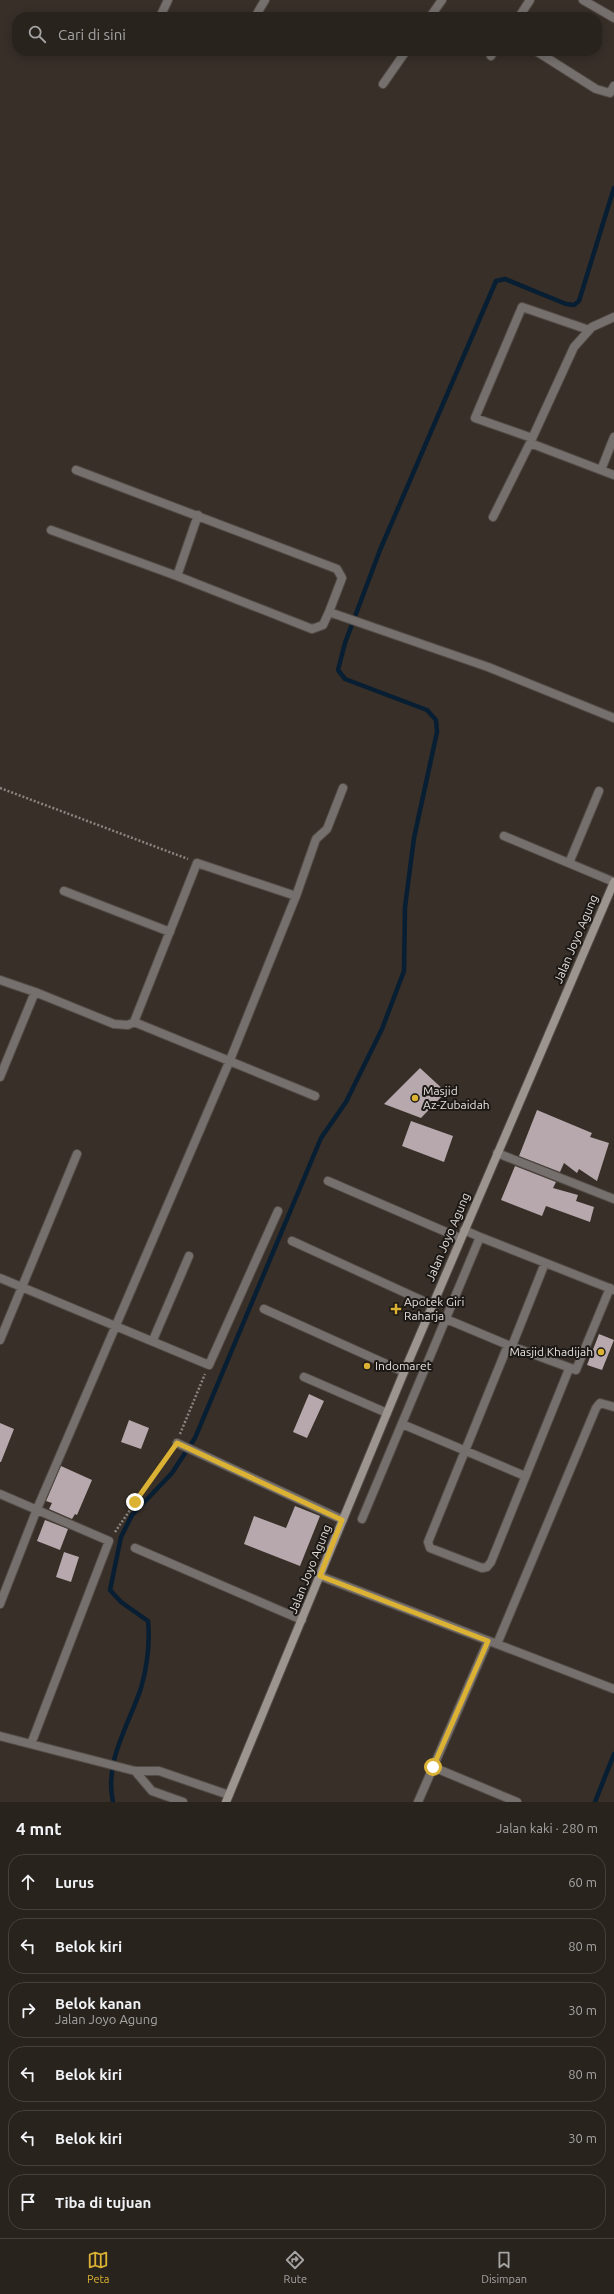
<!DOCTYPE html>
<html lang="id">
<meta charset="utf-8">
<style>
:root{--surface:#29231e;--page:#352f2b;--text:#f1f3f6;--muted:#a5a4a4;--line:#45403c;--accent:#dbb233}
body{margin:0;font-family:Ubuntu,sans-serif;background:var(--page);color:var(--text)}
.stop{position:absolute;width:12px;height:12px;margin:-9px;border:3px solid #dbb233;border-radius:50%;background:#fff}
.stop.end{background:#dbb233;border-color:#fff;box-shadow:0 1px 4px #0008}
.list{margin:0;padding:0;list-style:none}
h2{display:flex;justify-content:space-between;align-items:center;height:52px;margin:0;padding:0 16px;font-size:17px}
h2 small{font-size:13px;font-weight:400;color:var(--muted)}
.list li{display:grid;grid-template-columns:26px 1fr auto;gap:12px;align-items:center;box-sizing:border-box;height:56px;margin:0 8px 8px;padding:0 8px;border:1px solid var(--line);border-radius:16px}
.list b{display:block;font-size:15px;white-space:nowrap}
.list p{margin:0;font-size:13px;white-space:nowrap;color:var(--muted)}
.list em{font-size:13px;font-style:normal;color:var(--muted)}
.icon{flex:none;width:22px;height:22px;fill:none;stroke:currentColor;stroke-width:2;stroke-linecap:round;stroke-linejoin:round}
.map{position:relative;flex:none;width:614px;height:1802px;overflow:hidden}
.search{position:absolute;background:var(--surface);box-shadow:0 2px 10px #0003;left:12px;right:12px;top:12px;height:44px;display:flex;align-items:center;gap:10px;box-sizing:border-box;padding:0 14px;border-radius:16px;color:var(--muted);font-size:15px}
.sheet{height:436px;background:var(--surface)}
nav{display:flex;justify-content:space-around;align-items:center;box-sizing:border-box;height:56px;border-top:1px solid var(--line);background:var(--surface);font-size:11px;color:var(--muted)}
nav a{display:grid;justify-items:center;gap:2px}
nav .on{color:var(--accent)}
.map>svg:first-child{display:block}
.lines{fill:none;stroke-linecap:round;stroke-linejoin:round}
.stream{stroke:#081e32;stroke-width:4.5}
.building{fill:#b6a8ac}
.lane-casing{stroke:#534b45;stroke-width:10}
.street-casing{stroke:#534b45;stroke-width:10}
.secondary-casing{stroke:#534b45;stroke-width:10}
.path{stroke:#8c857f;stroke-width:2.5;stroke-dasharray:2 2;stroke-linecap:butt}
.lane{stroke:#75706d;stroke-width:8}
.street{stroke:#75706d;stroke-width:8}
.secondary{stroke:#9b948f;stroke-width:8}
.route{stroke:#dbb233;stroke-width:5}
.poi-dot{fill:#dbb233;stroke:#1c1815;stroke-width:1.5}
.labels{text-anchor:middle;stroke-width:4;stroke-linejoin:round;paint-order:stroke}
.street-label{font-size:12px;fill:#e6e0dc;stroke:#1c1815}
.poi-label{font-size:12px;fill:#e6e0dc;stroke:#1c1815;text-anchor:start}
</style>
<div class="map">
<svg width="614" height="1802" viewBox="0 0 614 1802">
<rect width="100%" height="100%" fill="#372f28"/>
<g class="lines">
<path class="stream" d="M113 1802C104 1761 129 1725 141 1688 147 1667 150 1642 148 1621L121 1602 110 1590 121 1537 132 1515 172 1473 195 1438 321 1138 346 1102 382 1029 404 971 405 907 414 838 437 732 436 720 427 710 345 679 338 670 345 643 380 550 496 281 505 279 566 304 574 305 579 301 614 188
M595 1802 614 1754"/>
</g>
<path class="building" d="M420 1068 446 1092 421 1118 384 1104Z
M537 1110 592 1133 590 1137 609 1143 597 1181 579 1169 577 1173 564 1163 560 1172 519 1156Z
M411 1121 453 1136 444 1162 402 1146Z
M515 1166 556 1182 553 1188 578 1195 576 1201 594 1207 590 1222 546 1206 542 1216 501 1200Z
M599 1334 614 1340 602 1370 587 1365Z
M309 1394 324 1401 307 1438 293 1432Z
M129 1420 149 1428 141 1449 121 1442Z
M0 1423 14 1429 1 1462H0Z
M61 1466 92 1480 77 1515 75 1514 72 1519 49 1509 52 1503 46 1501Z
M295 1506 320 1516 300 1566 244 1544 254 1516 286 1528Z
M45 1520 68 1529 60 1550 37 1541Z
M64 1552 79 1557 71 1582 56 1577Z"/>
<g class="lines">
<defs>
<path id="lane" d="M504 836 614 882
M569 863 599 791
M177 1443 343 1520
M135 1548 302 1620"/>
<path id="street" d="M583 0 614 18
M160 17 168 0
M255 17 265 0
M430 17 442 0
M519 17 530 0
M223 51H234
M536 51 596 89 610 93 614 86
M491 56 494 51
M383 84 406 51
M532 438 475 418 522 307 589 330
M530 443 614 475
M76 470 337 569 342 578 329 612
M601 470 614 437
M198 515 177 576 312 629 323 625 329 612 488 667 614 718
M493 517 530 443 574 347 592 327 614 317
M51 530 177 576
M64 891 170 932
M0 980 35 992
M134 1022 315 1096
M0 1077 35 992 114 1024 128 1025 134 1022 197 863 296 896
M497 1153 614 1199
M328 1181 460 1238
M480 1237 614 1290
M292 1241 432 1305
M0 1278 209 1365 278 1211
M264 1309 404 1372
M446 1319 508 1345
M0 1340 77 1154
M153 1340 189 1256
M512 1346 545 1263
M569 1369 491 1562 487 1567 482 1568 430 1548 428 1542 508 1345 576 1370 610 1288
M304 1377 387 1413
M402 1424 525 1476
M0 1494 109 1541 31 1744
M362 1519 480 1237 464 1230
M320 1576 614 1689
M0 1604 37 1509 230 1060 296 896 316 839 327 829 343 788
M497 1644 596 1408 600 1403 614 1407
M0 1736 135 1771H159L229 1795
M433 1767 517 1802
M135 1771 152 1791 183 1802
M418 1802 488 1641"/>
<path id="secondary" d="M226 1802 404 1372 614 882"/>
</defs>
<use href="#lane" class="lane-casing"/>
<use href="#street" class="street-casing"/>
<use href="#secondary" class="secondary-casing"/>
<path class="path" d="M0 788 188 859
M180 1434 205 1374
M115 1532 171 1450"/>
<use href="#lane" class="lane"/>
<use href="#street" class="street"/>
<use href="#secondary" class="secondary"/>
</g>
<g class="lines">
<path class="route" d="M135 1502 177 1443 342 1520 320 1576 488 1641 433 1767"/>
</g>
<g class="poi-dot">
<circle cx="415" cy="1098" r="4"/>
<path d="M394 1303h4v4h4v4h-4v4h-4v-4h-4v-4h4z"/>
<circle cx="601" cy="1352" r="4"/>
<circle cx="367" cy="1366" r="4"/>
</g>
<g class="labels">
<g class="street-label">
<text transform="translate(576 939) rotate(-67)" y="4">Jalan Joyo Agung</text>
<text transform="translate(448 1237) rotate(-67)" y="4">Jalan Joyo Agung</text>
<text transform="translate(310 1569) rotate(-68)" y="4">Jalan Joyo Agung</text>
</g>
<g class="poi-label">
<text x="423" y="1095">Masjid<tspan x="423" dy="14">Az-Zubaidah</tspan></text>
<text x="404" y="1306">Apotek Giri<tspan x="404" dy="14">Raharja</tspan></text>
<text x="593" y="1356" text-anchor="end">Masjid Khadijah</text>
<text x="375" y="1370">Indomaret</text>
</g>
</g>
</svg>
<div class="stop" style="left:433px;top:1767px"></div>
<div class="stop end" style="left:135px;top:1502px"></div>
<div class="search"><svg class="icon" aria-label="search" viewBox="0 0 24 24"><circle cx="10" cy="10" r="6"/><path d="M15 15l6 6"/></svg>Cari di sini</div>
</div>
<section class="sheet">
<h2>4 mnt<small>Jalan kaki · 280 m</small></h2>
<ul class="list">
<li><svg class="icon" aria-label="ahead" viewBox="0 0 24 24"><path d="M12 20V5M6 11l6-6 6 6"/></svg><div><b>Lurus</b></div><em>60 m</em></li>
<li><svg class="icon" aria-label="left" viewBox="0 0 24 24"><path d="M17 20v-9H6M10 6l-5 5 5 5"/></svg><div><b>Belok kiri</b></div><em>80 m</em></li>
<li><svg class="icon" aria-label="right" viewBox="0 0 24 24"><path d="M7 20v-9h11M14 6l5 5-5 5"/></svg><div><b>Belok kanan</b><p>Jalan Joyo Agung</p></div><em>30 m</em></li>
<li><svg class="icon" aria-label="left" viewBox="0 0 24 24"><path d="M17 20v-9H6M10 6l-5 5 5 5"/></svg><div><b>Belok kiri</b></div><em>80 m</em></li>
<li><svg class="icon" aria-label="left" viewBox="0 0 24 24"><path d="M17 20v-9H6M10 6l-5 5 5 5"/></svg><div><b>Belok kiri</b></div><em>30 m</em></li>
<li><svg class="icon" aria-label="arrive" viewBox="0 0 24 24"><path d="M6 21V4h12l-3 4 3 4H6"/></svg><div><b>Tiba di tujuan</b></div></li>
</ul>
</section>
<nav>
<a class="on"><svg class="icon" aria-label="map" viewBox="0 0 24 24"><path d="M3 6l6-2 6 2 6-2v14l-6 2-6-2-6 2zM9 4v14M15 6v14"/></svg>Peta</a>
<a><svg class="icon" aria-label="directions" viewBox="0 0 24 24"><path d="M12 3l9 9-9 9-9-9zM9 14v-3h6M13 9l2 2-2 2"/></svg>Rute</a>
<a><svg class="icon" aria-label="saved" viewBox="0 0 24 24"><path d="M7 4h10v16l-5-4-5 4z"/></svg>Disimpan</a>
</nav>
